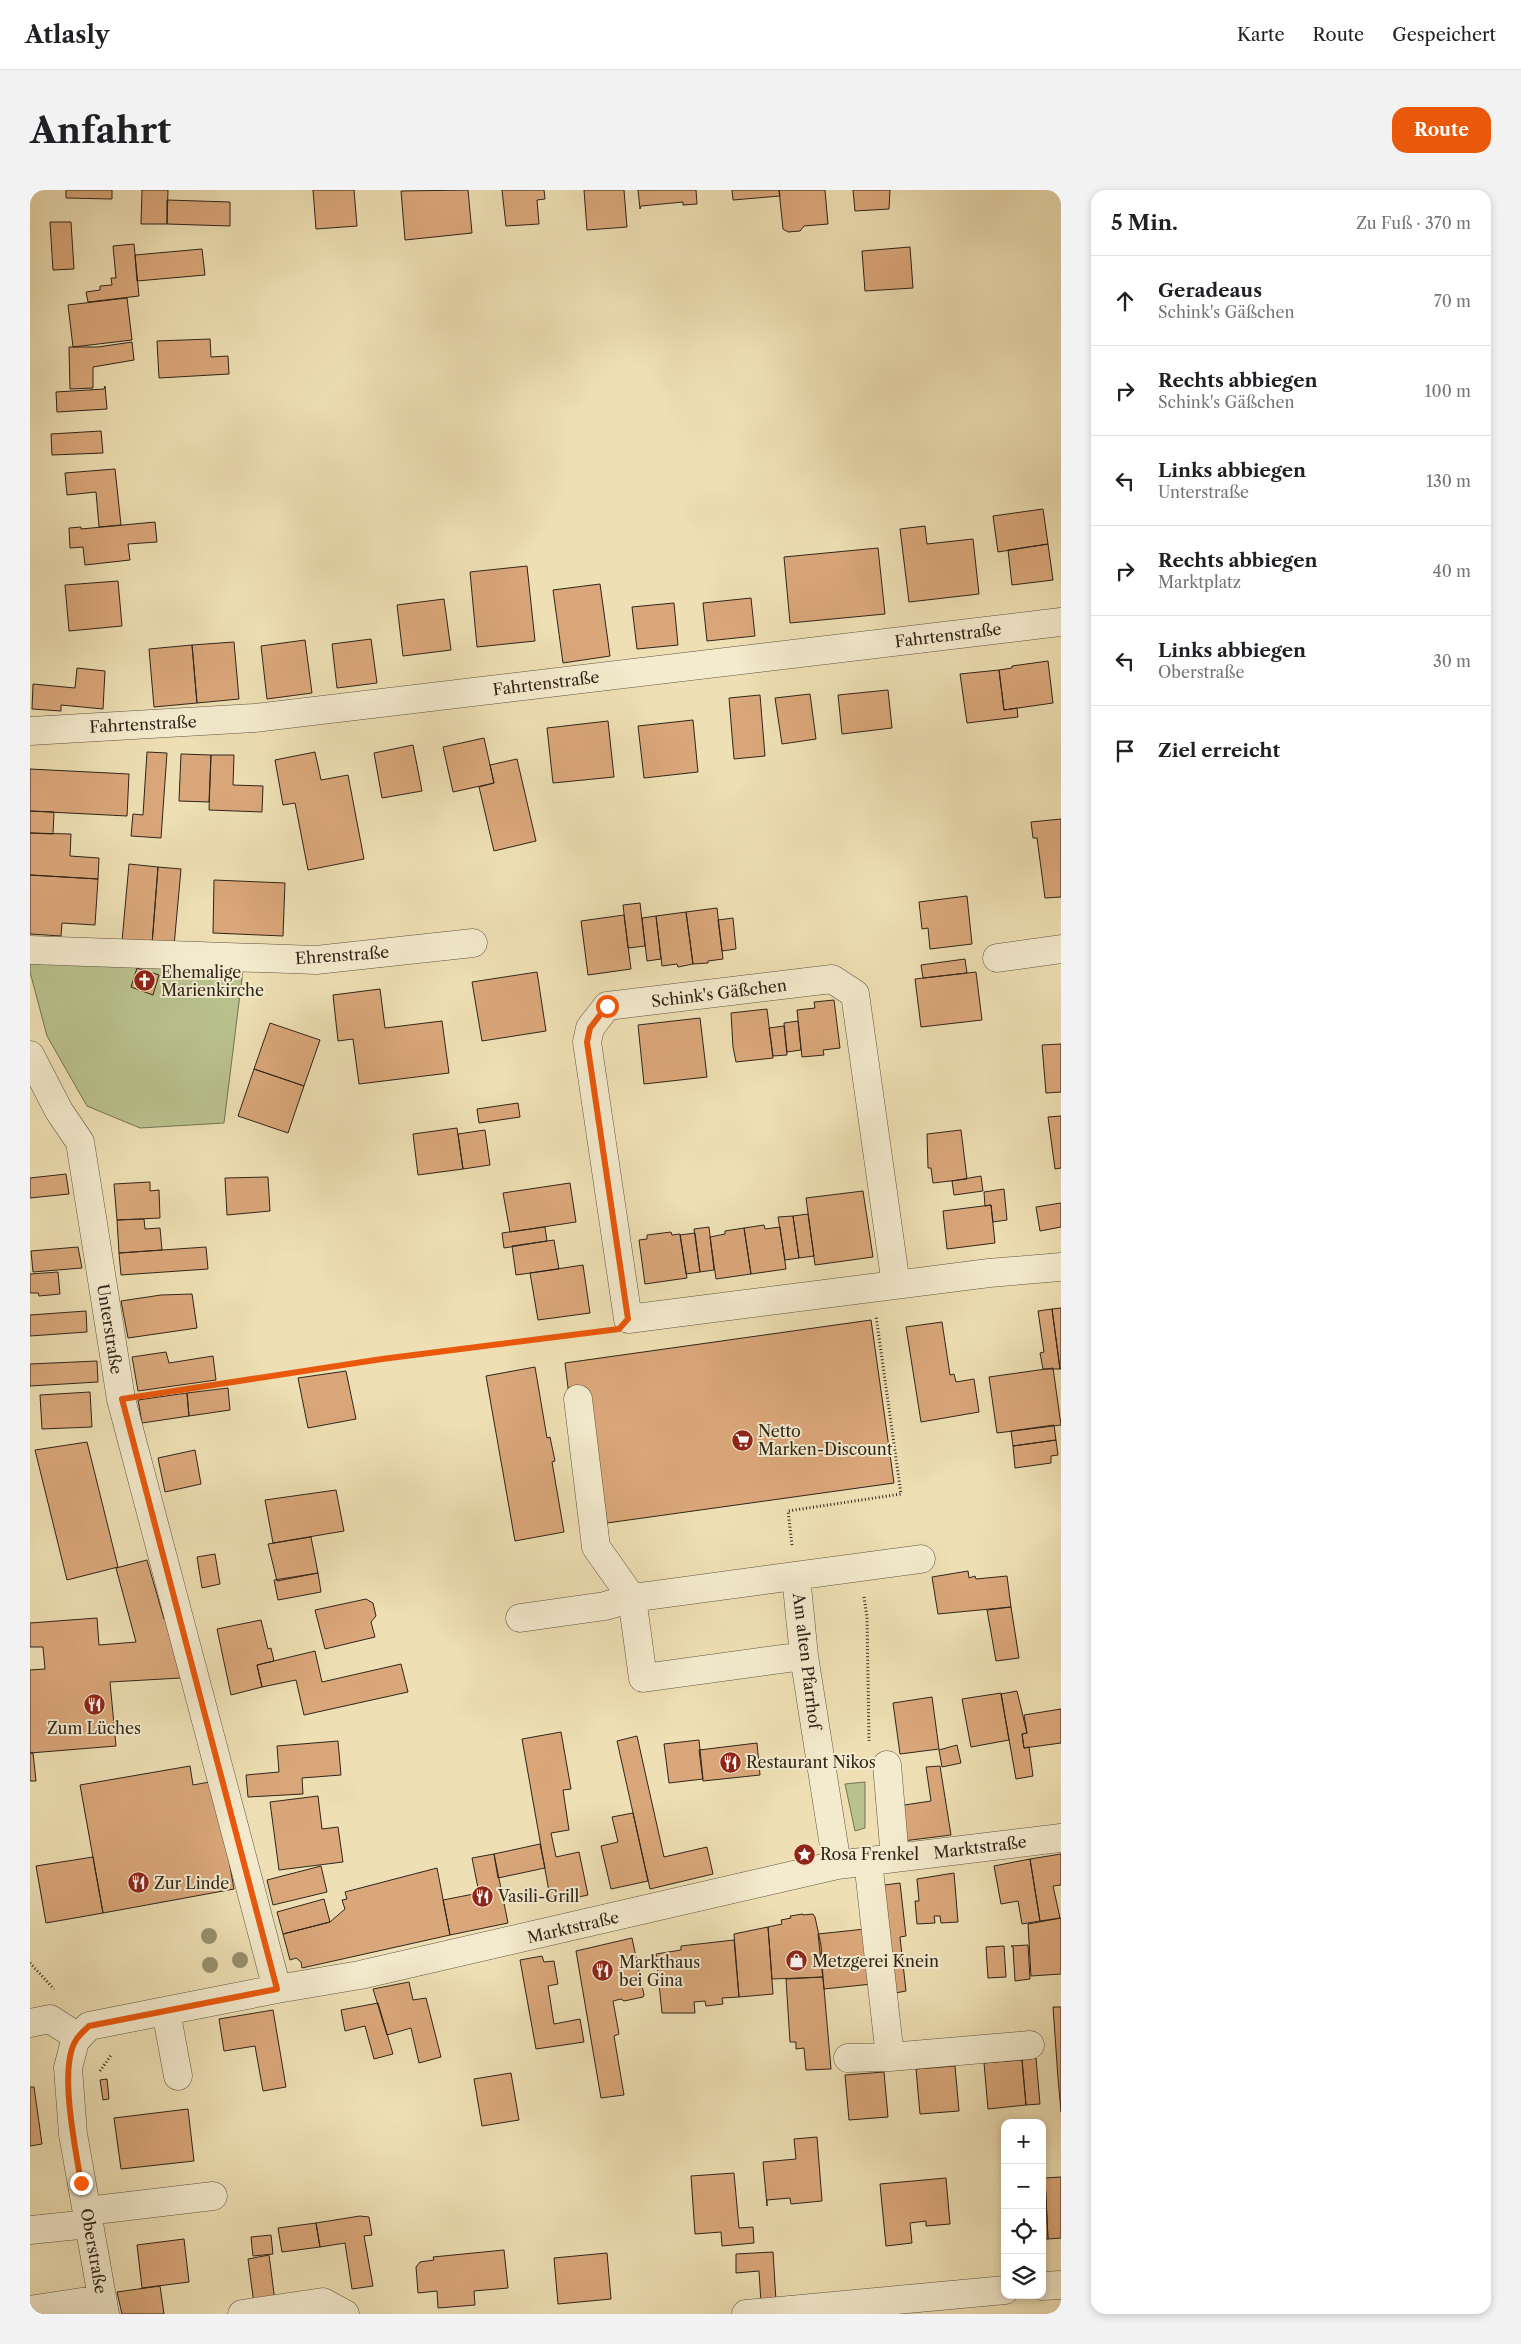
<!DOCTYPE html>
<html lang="de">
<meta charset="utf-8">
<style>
:root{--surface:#fff;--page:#f2f2f2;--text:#202124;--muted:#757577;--line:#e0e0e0;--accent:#ea580c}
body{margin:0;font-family:"Libre Caslon Text",serif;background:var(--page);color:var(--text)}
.controls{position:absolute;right:15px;bottom:15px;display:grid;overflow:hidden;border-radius:10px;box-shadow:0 2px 8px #0003}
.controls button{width:45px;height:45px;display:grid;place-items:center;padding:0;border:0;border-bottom:1px solid var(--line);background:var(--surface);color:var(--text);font:25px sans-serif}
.stop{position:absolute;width:15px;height:15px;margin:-11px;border:4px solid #ea580c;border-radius:50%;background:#fff}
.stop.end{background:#ea580c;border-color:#fff;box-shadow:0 1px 5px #0008}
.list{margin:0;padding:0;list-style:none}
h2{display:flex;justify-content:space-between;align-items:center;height:65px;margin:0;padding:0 20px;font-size:21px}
h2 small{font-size:16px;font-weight:400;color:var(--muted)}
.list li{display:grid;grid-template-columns:32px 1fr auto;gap:15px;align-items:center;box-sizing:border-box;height:90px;padding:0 20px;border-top:1px solid var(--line)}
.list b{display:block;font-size:19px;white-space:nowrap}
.list p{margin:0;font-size:16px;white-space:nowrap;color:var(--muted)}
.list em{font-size:16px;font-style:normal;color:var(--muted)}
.icon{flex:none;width:28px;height:28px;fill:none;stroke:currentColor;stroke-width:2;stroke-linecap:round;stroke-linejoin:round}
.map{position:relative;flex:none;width:1031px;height:2124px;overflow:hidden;border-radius:15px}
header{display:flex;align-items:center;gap:30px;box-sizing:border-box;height:70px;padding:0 25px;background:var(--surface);border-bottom:1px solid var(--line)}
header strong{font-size:24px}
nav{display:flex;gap:28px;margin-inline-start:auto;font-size:18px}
.intro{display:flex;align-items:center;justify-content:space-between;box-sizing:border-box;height:120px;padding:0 30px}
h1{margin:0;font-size:35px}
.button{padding:12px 22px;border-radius:15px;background:var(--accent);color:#fff;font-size:18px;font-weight:700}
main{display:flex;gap:30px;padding:0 30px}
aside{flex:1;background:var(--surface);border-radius:15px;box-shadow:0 2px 8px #0003}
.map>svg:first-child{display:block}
.green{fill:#b9c28d;stroke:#747354}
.building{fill:#daa77a;stroke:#2f241a}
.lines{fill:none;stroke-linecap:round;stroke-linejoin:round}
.minor-casing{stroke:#5f5340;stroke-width:29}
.path{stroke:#2f241a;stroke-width:3;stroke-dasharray:1 2.5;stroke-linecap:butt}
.minor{stroke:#f4ebce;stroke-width:28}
.tree{fill:#988f6f}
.route{stroke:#ea580c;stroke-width:6}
.labels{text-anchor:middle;stroke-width:4;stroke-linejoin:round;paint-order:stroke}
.street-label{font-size:16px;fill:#2f241a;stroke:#f4ebce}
.poi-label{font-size:16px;fill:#2f241a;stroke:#f4ebce;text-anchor:start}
</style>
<header>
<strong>Atlasly</strong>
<nav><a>Karte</a><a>Route</a><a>Gespeichert</a></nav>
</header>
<div class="intro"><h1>Anfahrt</h1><a class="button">Route</a></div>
<main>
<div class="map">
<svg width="1031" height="2124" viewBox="0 0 1031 2124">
<rect width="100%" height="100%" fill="#eee0b4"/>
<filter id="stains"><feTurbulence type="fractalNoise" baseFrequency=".004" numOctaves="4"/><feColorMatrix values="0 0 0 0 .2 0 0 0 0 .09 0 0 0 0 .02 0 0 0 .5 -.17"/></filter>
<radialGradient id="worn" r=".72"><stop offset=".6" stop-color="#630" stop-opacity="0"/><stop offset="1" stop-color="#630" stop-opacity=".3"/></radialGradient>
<path class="green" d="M0 771 213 780 194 933 110 938 57 916 17 846 0 782Z
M835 1592V1638L825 1641 815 1594Z"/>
<path class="building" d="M36 0H82V9L36 8Z
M112 0H138L137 34H111Z
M283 0H324L327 36 286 39Z
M438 0 442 43 375 50 371 1Z
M472 0H514L515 9 507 10 509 34 476 36Z
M554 0H594L597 37 557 40Z
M608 0H666L667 14 653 15V12L611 16 610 19Z
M702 0H749L750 6 703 10Z
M749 0H795L798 34 774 36 770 41 758 42 753 39Z
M823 0H860L859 19 825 21Z
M137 10 200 12V36L137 34Z
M20 32H41L44 79 23 80Z
M104 54 109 106 58 112 56 102 70 100V96L82 95 81 88H86L83 56Z
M880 57 883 98 835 101 832 61Z
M172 59 175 85 107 91 105 65Z
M97 108 102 150 43 157 38 115Z
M180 149 181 167 198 166 199 184 129 188 127 151Z
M102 152 104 170 63 177V198L40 199 39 157H68Z
M75 196 77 219 27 222 26 202 74 199Z
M71 241 73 263 22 265 21 244Z
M85 279 91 335 69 337 66 302 37 305 35 283Z
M1013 319 1018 354 968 362 963 326Z
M125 332 127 352 98 354 100 370 55 375 53 357 40 358 39 338 51 337V339Z
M895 336 897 354 943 349 949 404 879 412 870 339Z
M1018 354 1023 390 982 395 978 360Z
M848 358 855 424 760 433 754 367Z
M497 376 505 451 447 457 440 382Z
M88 391 92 436 39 441 35 395Z
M570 394 580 466 533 473 523 400Z
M721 408 725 446 677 451 673 413Z
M414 409 421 460 373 466 367 415Z
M644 413 648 455 607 459 602 417Z
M341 449 347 493 307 498 302 454Z
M275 450 282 503 237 509 231 456Z
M204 452 209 509 167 513 162 455Z
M162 455 167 513 124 517 119 459Z
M1018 471 1023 513 974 520 969 480 982 478V476Z
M47 478 75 481 73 519 31 515V521L2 519 3 494 45 498Z
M969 480 974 520 987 518 988 527 937 533 930 484Z
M858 500 862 538 812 544 808 505Z
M780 504 786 549 752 554 745 508Z
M730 505 735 566 704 569 699 508Z
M663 530 668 582 614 588 608 536Z
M578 531 584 587 523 593 517 538Z
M454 548 464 593 423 602 413 557Z
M383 555 392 601 352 608 344 563Z
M117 562 137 563 131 648 101 646 103 624 113 625Z
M285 562 291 590 318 585 334 669 278 680 265 613 253 615 245 570Z
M151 564 181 565 179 612 149 611Z
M181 565H204L203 595 233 596 232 622 179 620Z
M487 569 506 651 464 661 449 597 464 593 460 575Z
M0 579 99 584 97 626 0 621Z
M0 621 24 622 23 644 0 643Z
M1031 629V707L1015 708 1007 648H1003L1001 632Z
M0 643 41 644 40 666 69 668 68 689 0 685Z
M99 674 128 677 122 754 92 751Z
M128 677 151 679 144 756 122 754Z
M0 685 68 689 65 735 32 733 31 746 0 744Z
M184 690 255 693 253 746 183 743Z
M937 706 942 754 900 759 898 738 892 739 889 712Z
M610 713 615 756 598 758 593 715Z
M687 718 693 769 678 771V773L663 774 656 722Z
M656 722 663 774 648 777 647 774 632 776 626 726Z
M594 725 601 779 558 785 551 731Z
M626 726 631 769 617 771 612 728Z
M703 728 706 759 692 761 688 730Z
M935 769 937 783 893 788 891 775Z
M107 778 129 785 123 805 101 797Z
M507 782 516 841 452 851 442 792Z
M946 782 952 830 891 837 885 789Z
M350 799 355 838 412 831 419 883 329 894 323 849 308 851 303 805Z
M804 810 810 858 793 860 794 865 772 867 767 820 785 818 784 812Z
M737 819 743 868 706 872 703 857 701 823Z
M670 828 677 887 614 894 608 835Z
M768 831 771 860 757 862 754 833Z
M240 833 290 850 274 896 224 879Z
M754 836 757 865 743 866 739 838Z
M1031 854V902L1016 903 1012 855Z
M224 879 274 896 258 943 208 926Z
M488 913 490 927 449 933 447 919Z
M1031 926V978L1025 979 1018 927Z
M427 938 433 979 388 985 383 944Z
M455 940 460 975 433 979 428 944Z
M931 940 937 989 903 993 901 978H898L897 944Z
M36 984 39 1004 0 1008V988Z
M951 986 953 1001 924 1005 922 991Z
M238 987 240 1021 197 1025 195 988Z
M120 992V1001L129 1000 130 1028 87 1030 84 994Z
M540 993 546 1032 480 1042 473 1003Z
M974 999 977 1030 963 1032 961 1015 955 1016 954 1002Z
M833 1001 843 1067 785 1075 776 1008Z
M1031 1013V1037L1010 1041 1006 1017Z
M961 1015 965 1053 917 1059 913 1021Z
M778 1024 784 1066 769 1068 763 1026Z
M763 1026 769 1068 755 1070 748 1027Z
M114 1029 115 1039 130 1038 132 1060 89 1063 87 1030Z
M734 1035 735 1039 750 1037 756 1079 721 1084 714 1038Z
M515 1037 517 1051 474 1058 472 1043Z
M679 1037 684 1080 670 1082 664 1039Z
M714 1038 721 1084 686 1089 680 1047 695 1044V1041Z
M641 1042 642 1045 650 1044 657 1088 615 1094 609 1050 617 1049V1045Z
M665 1043 670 1082 656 1084 650 1045Z
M524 1050 529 1079 486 1085 482 1056Z
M48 1057 52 1078 3 1082 1 1061Z
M176 1057 178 1079 91 1085 89 1063Z
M553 1075 560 1123 508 1130 500 1083Z
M28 1082 30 1104 9 1106 8 1103H0V1084Z
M162 1104 167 1138 98 1148 91 1111 131 1105Z
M1031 1118V1179H1030L1022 1119Z
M1022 1119 1030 1179H1013L1010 1163 1014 1162 1008 1121Z
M56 1121 57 1142 0 1146V1125Z
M841 1130 864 1293 577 1333 559 1203 539 1206 535 1173Z
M912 1132 920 1185 924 1184 926 1192 944 1189 949 1222 891 1232 876 1137Z
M136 1162 139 1173 183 1166 186 1190 108 1201 102 1167Z
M67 1171 68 1192 0 1196V1174Z
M505 1177 517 1248 520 1247 525 1271 522 1272 534 1342 485 1351 456 1186Z
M1023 1178 1031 1235 967 1243 959 1187Z
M316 1181 326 1229 278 1238 268 1188Z
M198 1198 200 1220 159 1226 157 1203Z
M60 1202 62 1237 12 1239 10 1205Z
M157 1203 159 1226 112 1233 108 1210Z
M1024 1235 1026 1250 983 1256 981 1241Z
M1026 1250 1028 1265 1021 1266V1273L985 1278 983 1256Z
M57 1252 88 1377 37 1390 5 1260Z
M165 1260 171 1294 135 1302 128 1268Z
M306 1300 314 1341 243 1353 235 1310Z
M281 1347 288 1383 247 1391 238 1354Z
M185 1364 190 1394 172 1398 167 1367Z
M117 1370 134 1429H136L151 1488 80 1492 86 1556 0 1563V1480L15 1479 13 1457H0V1433L67 1428 69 1455 106 1452 86 1378Z
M938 1381 939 1388 945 1386 946 1389 977 1386 981 1417 908 1424 902 1387Z
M288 1383 291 1402 248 1410 244 1390Z
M336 1409 343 1413 346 1426 341 1432 345 1447 295 1459 285 1420Z
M981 1417 989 1468 966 1471 957 1420Z
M231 1430 238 1459 241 1458 244 1471 227 1475 232 1497 201 1505 187 1439Z
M285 1461 292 1492 371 1474 378 1502 274 1525 266 1490 232 1497 227 1475Z
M987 1501 997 1543 992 1544 994 1558 999 1557 1003 1586 986 1589 971 1504Z
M971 1503 979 1550 941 1557 932 1509Z
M902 1507 909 1559 870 1564 863 1513Z
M1031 1519V1553L994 1558 992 1544 997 1543 994 1525Z
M531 1542 541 1599 533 1600 539 1640 521 1643 526 1667 549 1662 558 1705 521 1713 492 1549Z
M607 1546 634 1667 677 1657 683 1684 620 1699 587 1551Z
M669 1550 673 1589 639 1593 634 1554Z
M308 1551 311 1585 272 1588 273 1604 218 1607 216 1585 249 1582 247 1556Z
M727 1553 730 1585 673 1591 669 1560Z
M927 1555 931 1573 912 1577 909 1560Z
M0 1563H3L6 1591H0Z
M160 1576 163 1595 185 1591 204 1699 73 1723 50 1595Z
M910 1576 921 1645 873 1651 868 1616 901 1611 896 1577Z
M288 1606 292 1639 308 1637 313 1672 249 1680 240 1612Z
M603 1623 618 1691 581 1699 571 1656 588 1652 582 1627Z
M510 1654 515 1678 468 1688 464 1664Z
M464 1664 478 1733 420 1745 413 1710 449 1703 442 1668Z
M1031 1664V1695L1023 1696 1030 1728 1010 1731 1000 1669Z
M63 1667 73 1723 16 1733 6 1676Z
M1000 1669 1010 1731 992 1734 988 1711 971 1714 964 1676Z
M291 1676 297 1702 243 1715 237 1690Z
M407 1678 420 1745 272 1778 271 1772 266 1768 260 1770 253 1744 300 1732 315 1719 312 1710 317 1709 315 1702Z
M924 1683 928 1732 911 1733 910 1726H904L905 1733 887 1734 885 1711H889L887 1689Z
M870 1693 876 1746 870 1747 876 1801 860 1804 847 1696Z
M294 1709 300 1732 253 1744 247 1722Z
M773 1724V1725L783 1724 785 1727 791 1755 793 1787 742 1789 738 1737 752 1734 751 1730 761 1728 760 1726Z
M1031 1728V1784L1001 1786 998 1734Z
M738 1737 743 1804 709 1807 704 1744Z
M835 1739 842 1794 794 1799 788 1744Z
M602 1748 614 1805 613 1807 594 1811 591 1809 583 1811 589 1844 584 1846 594 1905 571 1908 546 1761Z
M704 1750 709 1807 692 1808 693 1814 676 1816 675 1811 664 1812 665 1823H632L626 1764 651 1760V1756Z
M998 1755 1000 1789 985 1791 983 1757 981 1756Z
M974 1756 976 1787 958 1788 956 1757Z
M512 1766 514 1772 524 1771 528 1794 518 1796 524 1834 550 1829 554 1852 506 1859 490 1770Z
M793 1787 801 1879 776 1880 774 1858 766 1859V1852H760L756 1789Z
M379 1792 383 1810 396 1808 411 1867 389 1873 381 1838 357 1845 343 1799Z
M348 1813 363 1864 344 1869 335 1836 315 1841 311 1820Z
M1023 1817H1031V1922L1028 1888Z
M243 1820 256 1897 233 1901 225 1856 194 1861 189 1829Z
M1006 1868 1010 1914 996 1915 992 1870Z
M992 1870 996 1915 958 1919 954 1873Z
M925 1876 929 1921 890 1924 886 1879Z
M854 1882 858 1927 819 1930 815 1885Z
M481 1883 489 1930 452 1936 444 1889Z
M77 1889 79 1909 73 1910 70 1890Z
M0 1897H4L12 1954 0 1956Z
M158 1919 164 1971 91 1979 84 1928Z
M787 1947 792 2011 761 2014 760 2008 737 2010V2016L733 1972 766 1969 764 1949Z
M704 1983 709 2038 723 2037 724 2053 692 2056 691 2042 665 2044 661 1986Z
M1031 1987V2048L1018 2049 1015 1988Z
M916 1988 920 2034 896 2036V2031L880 2033 882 2053 856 2056 850 1994Z
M1015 1988 1018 2049H1012V1989Z
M330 2026 339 2027 342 2045 334 2046 343 2096 322 2099 315 2053 290 2057 286 2033Z
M286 2033 290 2057 252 2062 248 2038Z
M241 2045 243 2064 223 2066 221 2047Z
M154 2049 159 2092 112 2098 107 2055Z
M474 2060 478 2098 444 2101 445 2115 408 2118 407 2101 388 2103 386 2077 390 2072 404 2070 403 2067Z
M743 2062 746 2111 731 2113 729 2081 706 2083V2064Z
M577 2063 581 2109 528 2114 524 2068Z
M239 2065 245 2111 224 2114 218 2069Z
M130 2096 134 2124H92L87 2102Z"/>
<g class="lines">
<defs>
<path id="minor" d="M0 541 224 528 1031 432
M0 760 286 770 443 753
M967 768 1031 759
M0 865 29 921 50 952 91 1209 247 1799
M866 1095 825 804 802 789 577 816 560 838 557 852 598 1129 959 1083 1031 1077
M766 1386 774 1466 807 1675
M490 1428 575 1416 602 1408 566 1357 548 1209
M774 1466 613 1488 602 1408 891 1369
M857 1575 865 1668
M838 1671 860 1867
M136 1821 148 1886
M0 1833 20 1829 48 1847
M818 1868 860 1867 1000 1855
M57 2021 183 2006
M0 2040 59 2034
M1012 2096 1031 2095
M0 2120 72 2109
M75 2124 43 1944 38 1878 45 1851 59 1836 247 1799 330 1785 807 1675 1031 1648
M212 2124 293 2112 315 2124
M716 2124 975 2100"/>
</defs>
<use href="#minor" class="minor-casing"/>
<path class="path" d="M122 1204 352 1169 571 1141
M762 1355 758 1321 871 1304 846 1126
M834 1407 837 1427 839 1551
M0 1773 24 1799
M70 1881 82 1864"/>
<use href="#minor" class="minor"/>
</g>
<g class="tree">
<circle cx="179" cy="1746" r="8"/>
<circle cx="210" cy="1770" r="8"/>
<circle cx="180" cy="1775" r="8"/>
</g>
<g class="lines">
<path class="route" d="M51 1993C46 1960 28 1878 46 1850 49 1845 55 1840 59 1836L247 1799 92 1209 352 1169 589 1139 598 1129 557 852 560 838 577 816"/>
</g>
<defs>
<symbol id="church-disc" viewBox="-11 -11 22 22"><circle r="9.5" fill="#8f2418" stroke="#f4ebce"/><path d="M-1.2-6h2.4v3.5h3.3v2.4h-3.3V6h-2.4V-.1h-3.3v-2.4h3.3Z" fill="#fff"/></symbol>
<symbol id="supermarket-disc" viewBox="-11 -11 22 22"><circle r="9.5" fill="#8f2418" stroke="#f4ebce"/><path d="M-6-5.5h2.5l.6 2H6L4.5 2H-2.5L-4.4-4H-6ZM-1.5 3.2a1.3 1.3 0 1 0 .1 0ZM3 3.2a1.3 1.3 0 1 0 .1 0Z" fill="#fff"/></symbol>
<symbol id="restaurant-disc" viewBox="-11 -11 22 22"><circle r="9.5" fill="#8f2418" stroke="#f4ebce"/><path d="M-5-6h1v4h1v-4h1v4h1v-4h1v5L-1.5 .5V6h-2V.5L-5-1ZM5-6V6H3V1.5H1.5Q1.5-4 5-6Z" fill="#fff"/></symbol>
<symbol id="sight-disc" viewBox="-11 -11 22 22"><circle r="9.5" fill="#8f2418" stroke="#f4ebce"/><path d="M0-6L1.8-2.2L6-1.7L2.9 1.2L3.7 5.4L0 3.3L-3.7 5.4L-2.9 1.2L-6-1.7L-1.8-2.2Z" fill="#fff"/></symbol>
<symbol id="shop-disc" viewBox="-11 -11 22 22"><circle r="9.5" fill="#8f2418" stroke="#f4ebce"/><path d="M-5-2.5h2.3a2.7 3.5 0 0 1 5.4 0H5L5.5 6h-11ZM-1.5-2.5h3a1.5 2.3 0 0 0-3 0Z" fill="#fff"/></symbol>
</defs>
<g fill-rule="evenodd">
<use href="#church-disc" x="102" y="778" width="25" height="25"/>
<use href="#supermarket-disc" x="700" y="1238" width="25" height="25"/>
<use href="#restaurant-disc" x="52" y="1502" width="25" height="25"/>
<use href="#restaurant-disc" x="688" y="1560" width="25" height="25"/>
<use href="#sight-disc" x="762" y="1652" width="25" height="25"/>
<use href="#restaurant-disc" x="96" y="1680" width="25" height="25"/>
<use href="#restaurant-disc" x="440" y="1694" width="25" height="25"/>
<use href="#shop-disc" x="754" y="1758" width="25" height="25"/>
<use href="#restaurant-disc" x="560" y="1768" width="25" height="25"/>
</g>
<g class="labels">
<g class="street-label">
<text transform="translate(918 445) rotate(-7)" y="6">Fahrtenstraße</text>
<text transform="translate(516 493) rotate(-7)" y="6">Fahrtenstraße</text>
<text transform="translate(113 534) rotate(-3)" y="6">Fahrtenstraße</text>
<text transform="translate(312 765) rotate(-4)" y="6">Ehrenstraße</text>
<text transform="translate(689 803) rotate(-7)" y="6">Schink's Gäßchen</text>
<text transform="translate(80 1139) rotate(81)" y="6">Unterstraße</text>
<text transform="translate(777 1471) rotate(83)" y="6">Am alten Pfarrhof</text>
<text transform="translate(950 1657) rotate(-7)" y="6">Marktstraße</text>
<text transform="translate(543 1737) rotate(-13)" y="6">Marktstraße</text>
<text transform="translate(64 2061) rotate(80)" y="6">Oberstraße</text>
</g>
<g class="poi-label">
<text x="131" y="788">Ehemalige<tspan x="131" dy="18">Marienkirche</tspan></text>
<text x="728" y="1247">Netto<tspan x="728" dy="18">Marken-Discount</tspan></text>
<text x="64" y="1544" text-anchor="middle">Zum Lüches</text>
<text x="716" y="1578">Restaurant Nikos</text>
<text x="790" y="1670">Rosa Frenkel</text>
<text x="124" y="1699">Zur Linde</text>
<text x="468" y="1712">Vasili-Grill</text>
<text x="782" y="1777">Metzgerei Knein</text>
<text x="589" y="1778">Markthaus<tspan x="589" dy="18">bei Gina</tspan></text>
</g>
</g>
<rect width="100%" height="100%" filter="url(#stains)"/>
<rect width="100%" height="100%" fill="url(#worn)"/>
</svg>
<div class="controls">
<button>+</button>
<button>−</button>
<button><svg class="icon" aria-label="locate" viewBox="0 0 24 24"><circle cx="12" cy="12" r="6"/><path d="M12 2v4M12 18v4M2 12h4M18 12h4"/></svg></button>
<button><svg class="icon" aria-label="layers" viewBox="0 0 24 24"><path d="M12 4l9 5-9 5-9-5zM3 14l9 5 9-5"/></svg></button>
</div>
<div class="stop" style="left:577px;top:816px"></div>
<div class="stop end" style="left:51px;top:1993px"></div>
</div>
<aside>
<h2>5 Min.<small>Zu Fuß · 370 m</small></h2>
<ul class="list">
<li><svg class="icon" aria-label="ahead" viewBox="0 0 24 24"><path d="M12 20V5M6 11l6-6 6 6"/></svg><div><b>Geradeaus</b><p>Schink's Gäßchen</p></div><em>70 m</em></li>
<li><svg class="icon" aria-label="right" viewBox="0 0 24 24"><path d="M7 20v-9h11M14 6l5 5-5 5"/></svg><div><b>Rechts abbiegen</b><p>Schink's Gäßchen</p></div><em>100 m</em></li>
<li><svg class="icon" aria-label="left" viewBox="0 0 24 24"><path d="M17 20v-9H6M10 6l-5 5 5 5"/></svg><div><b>Links abbiegen</b><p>Unterstraße</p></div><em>130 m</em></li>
<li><svg class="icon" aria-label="right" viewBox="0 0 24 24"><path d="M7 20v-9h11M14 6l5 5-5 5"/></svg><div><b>Rechts abbiegen</b><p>Marktplatz</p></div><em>40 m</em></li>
<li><svg class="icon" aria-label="left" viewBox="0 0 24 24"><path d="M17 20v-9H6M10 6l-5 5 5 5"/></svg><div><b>Links abbiegen</b><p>Oberstraße</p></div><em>30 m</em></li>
<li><svg class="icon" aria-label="arrive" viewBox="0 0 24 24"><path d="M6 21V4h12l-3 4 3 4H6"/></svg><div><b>Ziel erreicht</b></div></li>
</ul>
</aside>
</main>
